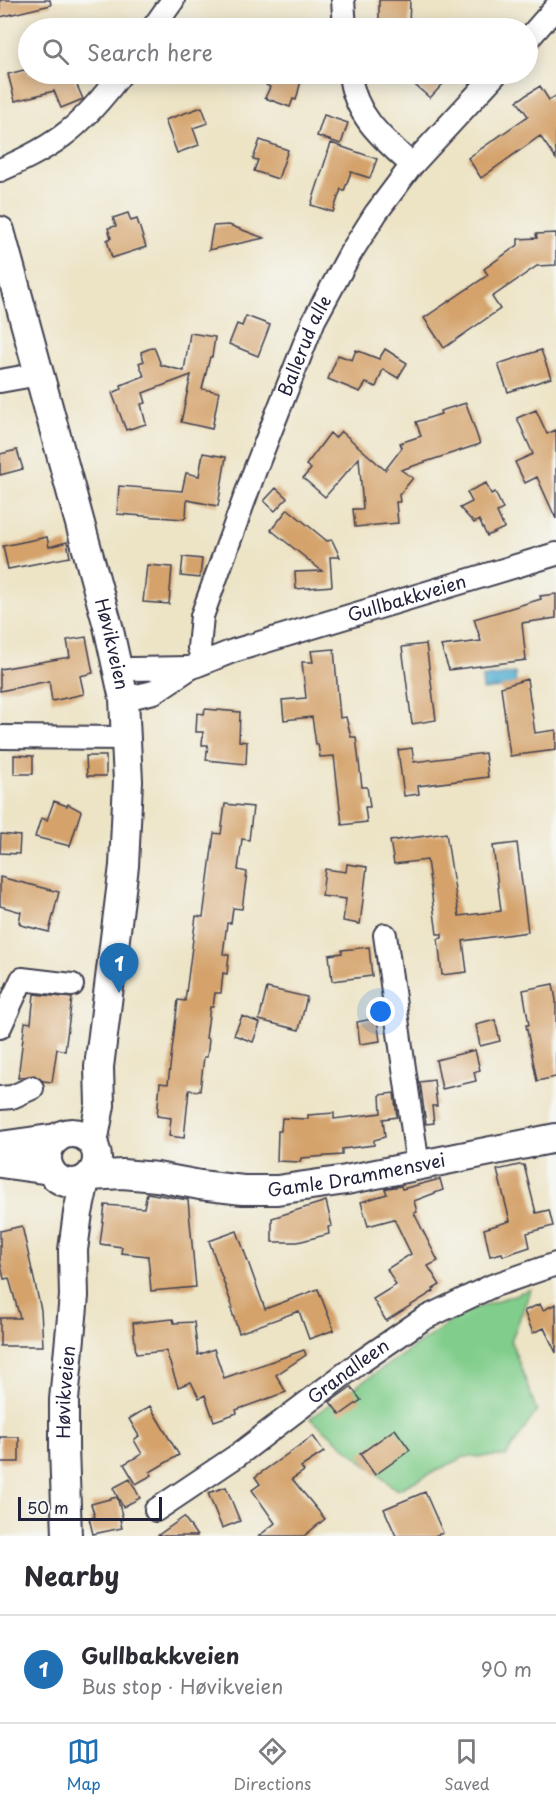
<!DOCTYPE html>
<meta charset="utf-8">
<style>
:root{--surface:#fff;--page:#f7f7f7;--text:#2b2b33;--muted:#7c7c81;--line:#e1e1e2;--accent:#1f6fb2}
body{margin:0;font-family:"Playpen Sans",sans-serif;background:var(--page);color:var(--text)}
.scale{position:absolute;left:18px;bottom:15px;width:144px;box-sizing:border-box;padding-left:6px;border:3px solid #22223b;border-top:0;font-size:16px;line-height:21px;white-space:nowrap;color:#22223b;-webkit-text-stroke:4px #f6f6f2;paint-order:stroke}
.you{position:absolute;left:381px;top:1012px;width:21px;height:21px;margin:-15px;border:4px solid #fff;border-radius:50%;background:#1a73e8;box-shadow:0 0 0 9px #1a73e833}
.badge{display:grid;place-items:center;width:39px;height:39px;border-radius:50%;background:var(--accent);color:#fff;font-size:20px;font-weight:700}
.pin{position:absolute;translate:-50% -50px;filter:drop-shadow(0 2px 3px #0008)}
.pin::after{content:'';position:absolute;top:32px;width:21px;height:18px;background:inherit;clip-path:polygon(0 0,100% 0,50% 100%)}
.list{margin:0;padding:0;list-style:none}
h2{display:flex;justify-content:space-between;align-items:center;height:78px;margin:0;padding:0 24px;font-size:26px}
h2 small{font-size:20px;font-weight:400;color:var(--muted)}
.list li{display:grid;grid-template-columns:39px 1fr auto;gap:18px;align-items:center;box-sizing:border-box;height:108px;padding:0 24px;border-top:2px solid var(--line)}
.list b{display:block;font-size:22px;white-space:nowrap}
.list p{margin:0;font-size:20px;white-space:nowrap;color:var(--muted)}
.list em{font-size:20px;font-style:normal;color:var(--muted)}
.icon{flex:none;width:33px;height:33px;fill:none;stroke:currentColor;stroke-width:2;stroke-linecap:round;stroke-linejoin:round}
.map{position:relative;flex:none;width:556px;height:1536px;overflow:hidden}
.search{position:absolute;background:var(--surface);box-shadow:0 3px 15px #0003;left:18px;right:18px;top:18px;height:66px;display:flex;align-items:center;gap:15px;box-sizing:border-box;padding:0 21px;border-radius:33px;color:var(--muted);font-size:22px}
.sheet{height:186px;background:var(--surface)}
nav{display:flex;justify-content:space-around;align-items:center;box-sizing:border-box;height:84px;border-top:2px solid var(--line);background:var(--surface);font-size:16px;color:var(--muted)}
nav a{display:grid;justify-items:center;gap:3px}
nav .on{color:var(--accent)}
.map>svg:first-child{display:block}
.green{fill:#81cd8b;stroke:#527863;stroke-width:1.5}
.water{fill:#51add0;stroke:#3a6886;stroke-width:1.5}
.building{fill:#d4a26b}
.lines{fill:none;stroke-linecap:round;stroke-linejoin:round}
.minor-casing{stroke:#403f50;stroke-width:26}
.major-casing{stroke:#403f50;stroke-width:32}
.minor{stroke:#fff;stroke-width:22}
.major{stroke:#fff;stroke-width:28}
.labels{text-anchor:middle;stroke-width:4.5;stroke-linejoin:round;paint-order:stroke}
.street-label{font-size:18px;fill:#22223b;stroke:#f6f6f2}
</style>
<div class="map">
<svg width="556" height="1536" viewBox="0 0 556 1536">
<rect width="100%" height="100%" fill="#f6f6f2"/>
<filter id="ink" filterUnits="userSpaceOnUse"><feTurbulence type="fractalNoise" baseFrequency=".0167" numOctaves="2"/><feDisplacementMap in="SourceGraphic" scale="12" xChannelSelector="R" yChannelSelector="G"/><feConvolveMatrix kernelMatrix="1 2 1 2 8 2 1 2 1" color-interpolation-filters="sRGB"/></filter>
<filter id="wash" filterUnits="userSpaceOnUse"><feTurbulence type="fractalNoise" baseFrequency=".008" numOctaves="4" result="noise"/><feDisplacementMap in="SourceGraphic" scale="24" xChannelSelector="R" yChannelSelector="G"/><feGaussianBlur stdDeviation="1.35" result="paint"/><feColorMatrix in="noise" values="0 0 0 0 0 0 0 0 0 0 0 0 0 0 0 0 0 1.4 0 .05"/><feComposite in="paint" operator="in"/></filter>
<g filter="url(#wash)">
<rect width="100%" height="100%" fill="#ede4c6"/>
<path class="green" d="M531 1289 511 1341 537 1411 506 1456 464 1457 397 1490 310 1418 465 1312Z"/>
<path class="water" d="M515 673 516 686 483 690 482 678Z"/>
<g id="blocks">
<path class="building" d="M0 0H50L51 5 0 17Z
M379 0H410L409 25 379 24Z
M28 69V74H72L83 99 61 108 54 91 15 101 8 74Z
M270 74H294L302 77 296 100 293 99 290 107 265 98 270 87 266 85Z
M402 74H452L430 98Z
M540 86 549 100 556 96V159L540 136 481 178 468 158 528 116 517 101Z
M202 107 208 123 193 128 199 145 177 153 165 120Z
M324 115 348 123 341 144 317 136Z
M260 140 288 150 278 179 254 171 258 160 253 159Z
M331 143 377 159 370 178 351 172 344 191 341 189 333 212 311 205Z
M128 213 131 221 137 219 146 247 112 258 107 240 111 238 108 228 116 226 113 218Z
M229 225 264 238 209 250 213 226Z
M556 233V265L537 266 492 297 500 309 444 348 424 318 488 275 484 269 518 245V239L537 238 536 234Z
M246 316 270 325 258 356 229 344 237 324 242 326Z
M190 333 215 337 212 357H210L202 389 219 392 212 429 181 422 191 375 143 393 146 403 141 404 146 424 126 430 112 393 122 389 121 385 144 376 139 363 144 361 141 352 154 347 161 365 184 371Z
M385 349 407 363 398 378 383 369 376 387 366 383 360 392 328 379 338 355 352 360 356 350 379 359Z
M541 350 551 378 508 392 498 364Z
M466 403 480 444 401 470 413 478 399 495 400 502H396L398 523 355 527 353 509H363L359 458 325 497 303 478 311 469 306 465 330 433 335 438 341 431 385 470 402 448 400 443 421 436 416 422 441 414 440 411Z
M536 410 547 434 556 430V519L537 477 525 483 515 462 533 454 517 418Z
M17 450 23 469 0 475V454Z
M203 453 226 457 218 506 187 500 186 517 184 519 117 514 119 486 182 491 186 473 199 476Z
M486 483 491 494 495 492 503 509 497 512 504 528 487 536 479 520 474 523 460 508 472 502 467 492Z
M276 488 287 498 275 511 264 501Z
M288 509 327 541 332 540 340 557H330L332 586 296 589 295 572 322 571 271 530Z
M47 537 49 547 67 542 70 557 8 569 3 546Z
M183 557 202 559 200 578 181 576Z
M147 565 172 567 169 604 143 602Z
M556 594V618L522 623 526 660 449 670 441 646 481 641 474 619 541 599 540 596Z
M86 637 93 673 80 676 84 694 52 701 49 681 0 691V669L70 657 67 640Z
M426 644 436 720 412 724 402 647Z
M334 649 340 718 346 717 351 737H356L362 787H367L370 807H365L367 822 342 825 334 756 320 757 318 744H316L312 717 284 720 282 700 306 698 302 662H313L311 651Z
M527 679 535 733 556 730V750L510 756 501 687Z
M205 709 240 712 239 741 247 742 246 764 206 760 208 745H202L203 732H196L197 713 204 714Z
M412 748 414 762 485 753 488 777 418 786 419 794 404 796 398 750Z
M14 755 33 756V774H14Z
M86 756H106V776H87Z
M54 801 67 806 68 804 81 811 70 846 35 837 41 818 47 820Z
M225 804 253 807 249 840 242 839 238 870 247 872 242 909 233 908 231 923H227L223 954 229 955 227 974 223 973 221 993H215L213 1007H210L206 1038 209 1039 207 1057H204L200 1091 189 1090 184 1138 169 1136 171 1118 157 1116 160 1083 168 1084 178 1000 185 1001 196 916 203 917 214 833 221 834Z
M446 833 459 916 501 911 493 846 517 843 528 932 463 941 467 972 442 975 438 939 442 938V934H437L427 860 394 864 390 841Z
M1 834 20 836 19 854 0 853Z
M347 864 367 867 360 924 343 921 346 899 322 896 325 869 346 872Z
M0 877 59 892 49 932 21 925 19 922 21 912 0 906Z
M369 947 372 976 332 981 329 955 342 953V950Z
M553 984 556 1000V1077L537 1081 526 1025H529L523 990Z
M267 988 307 997 299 1030 259 1020Z
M34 994 72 998 65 1051 57 1049 52 1082 43 1081 34 1075 18 1078 25 1022 31 1023Z
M242 1016 260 1023 253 1042 234 1035Z
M372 1019H377L380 1041 360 1044 357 1022Z
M495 1020 500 1041 480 1046 476 1025Z
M475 1050 480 1070 474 1072 476 1081 442 1089 436 1060Z
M434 1080 437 1106H432L434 1123 426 1124 420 1082Z
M394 1093 397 1117 383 1119 385 1137 374 1140V1145L342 1149V1155L301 1158 300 1162 277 1161 278 1131H281L282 1118 308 1119V1115L334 1113V1119L381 1113 380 1095Z
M519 1165H524L536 1213 549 1210 553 1226 527 1233 530 1247 503 1256 502 1253 490 1256 484 1229 510 1221 497 1170Z
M440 1179 443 1190 414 1201 417 1212 414 1213 438 1261 428 1266 440 1285 433 1289 434 1291 386 1321 373 1299 396 1285 387 1269 411 1254 394 1219 368 1226 361 1202 387 1194 385 1189 388 1188 401 1186 402 1189Z
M147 1193 188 1200 196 1287 151 1291 148 1256 121 1253 122 1247 100 1244 105 1205 144 1208Z
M326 1201 332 1226 328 1227 329 1234 298 1242H272V1218Z
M22 1226 41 1310 43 1346H0V1318H20L9 1278 4 1279 0 1261V1231Z
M237 1231 265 1309 318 1289 334 1330 309 1339 299 1311 239 1333 231 1309 233 1308 209 1241Z
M540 1304 543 1310 556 1304V1353L544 1328 533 1333 524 1311Z
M173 1319 174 1323 194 1322 198 1355 214 1349 224 1378 304 1350 306 1355 276 1375 286 1392 236 1410 237 1413 214 1421 205 1395 199 1398 191 1382 178 1387 166 1351 136 1354 133 1323Z
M351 1387 361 1400 340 1415 330 1402Z
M150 1406 179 1455 150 1472 152 1475 136 1484 124 1464 142 1454 134 1440 139 1436 129 1419Z
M395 1429 410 1450 375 1475 360 1454Z
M313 1436 324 1452 301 1467 304 1471 292 1479 325 1519 304 1536H259L275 1523 252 1490 260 1484 255 1477Z
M0 1437H19V1462H0Z
M130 1479 140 1498 123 1507 113 1488Z
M226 1487 240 1521 222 1528 208 1493Z
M425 1492 443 1533 434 1536H396L384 1509Z
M117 1497 123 1519 120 1520 122 1528 93 1534 89 1518 95 1517 91 1504Z
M184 1517 197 1536H157Z"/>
</g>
</g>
<g filter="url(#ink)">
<use href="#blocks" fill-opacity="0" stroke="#403f50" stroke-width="1.5"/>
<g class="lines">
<defs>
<g id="minor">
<path d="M343 0 345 28"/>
<path d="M153 28 173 0"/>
<path d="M528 39 556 7"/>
<path d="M350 74C354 115 383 139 412 165"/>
<path d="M0 170C59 145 83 124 121 74"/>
<path d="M0 381 39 374"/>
<path id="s1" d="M204 662 199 648 202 616 255 470 314 320 350 254 376 213 412 165 496 74"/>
<path d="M119 671 131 669 190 668"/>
<path id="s2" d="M124 699 154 692 190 668 233 651 556 554"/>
<path d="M0 737 127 738"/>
<path d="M385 935 418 1166"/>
<path d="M0 1027 22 979 72 985"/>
<path d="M0 1098 12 1097 32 1088"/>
<path id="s3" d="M156 1510 238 1455 359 1363 423 1319 492 1286 556 1264"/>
</g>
<g id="major">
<path id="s4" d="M0 231 108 626 124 699 128 781 124 866 99 1067 100 1105 93 1143"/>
<circle cx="72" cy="1158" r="25"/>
<path d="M0 1146 57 1138"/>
<path d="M0 1163 50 1170"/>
<path id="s5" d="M91 1176 122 1174 157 1177 200 1185 243 1190H277L346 1180 556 1138"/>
<path id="s6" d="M67 1536 64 1447V1400L74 1296 73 1250 78 1213 85 1180"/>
</g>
</defs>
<use href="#minor" class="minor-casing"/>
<use href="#major" class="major-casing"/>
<use href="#minor" class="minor"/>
<use href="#major" class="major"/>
</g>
</g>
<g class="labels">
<g class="street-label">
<text dy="6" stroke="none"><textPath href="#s1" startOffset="336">Ballerud alle</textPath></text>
<text dy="6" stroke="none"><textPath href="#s2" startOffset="302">Gullbakkveien</textPath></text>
<text dy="6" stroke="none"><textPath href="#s4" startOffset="428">Høvikveien</textPath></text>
<text dy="6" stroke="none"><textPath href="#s5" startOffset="268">Gamle Drammensvei</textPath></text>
<text dy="6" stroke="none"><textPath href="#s3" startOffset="237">Granalleen</textPath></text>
<text dy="6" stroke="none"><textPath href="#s6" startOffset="144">Høvikveien</textPath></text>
</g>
</g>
</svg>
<div class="scale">50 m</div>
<div class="you"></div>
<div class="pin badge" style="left:119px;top:993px">1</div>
<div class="search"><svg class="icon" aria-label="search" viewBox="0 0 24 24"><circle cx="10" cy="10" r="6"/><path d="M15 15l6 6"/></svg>Search here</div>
</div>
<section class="sheet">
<h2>Nearby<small></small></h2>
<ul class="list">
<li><span class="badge">1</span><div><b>Gullbakkveien</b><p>Bus stop · Høvikveien</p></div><em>90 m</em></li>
</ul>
</section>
<nav>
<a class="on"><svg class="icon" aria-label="map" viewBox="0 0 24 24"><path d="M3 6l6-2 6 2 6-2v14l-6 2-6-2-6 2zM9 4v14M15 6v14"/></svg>Map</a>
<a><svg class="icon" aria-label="directions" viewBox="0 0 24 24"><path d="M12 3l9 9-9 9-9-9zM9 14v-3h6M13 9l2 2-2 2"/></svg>Directions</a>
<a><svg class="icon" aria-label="saved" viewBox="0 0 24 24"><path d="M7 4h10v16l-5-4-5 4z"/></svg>Saved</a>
</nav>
